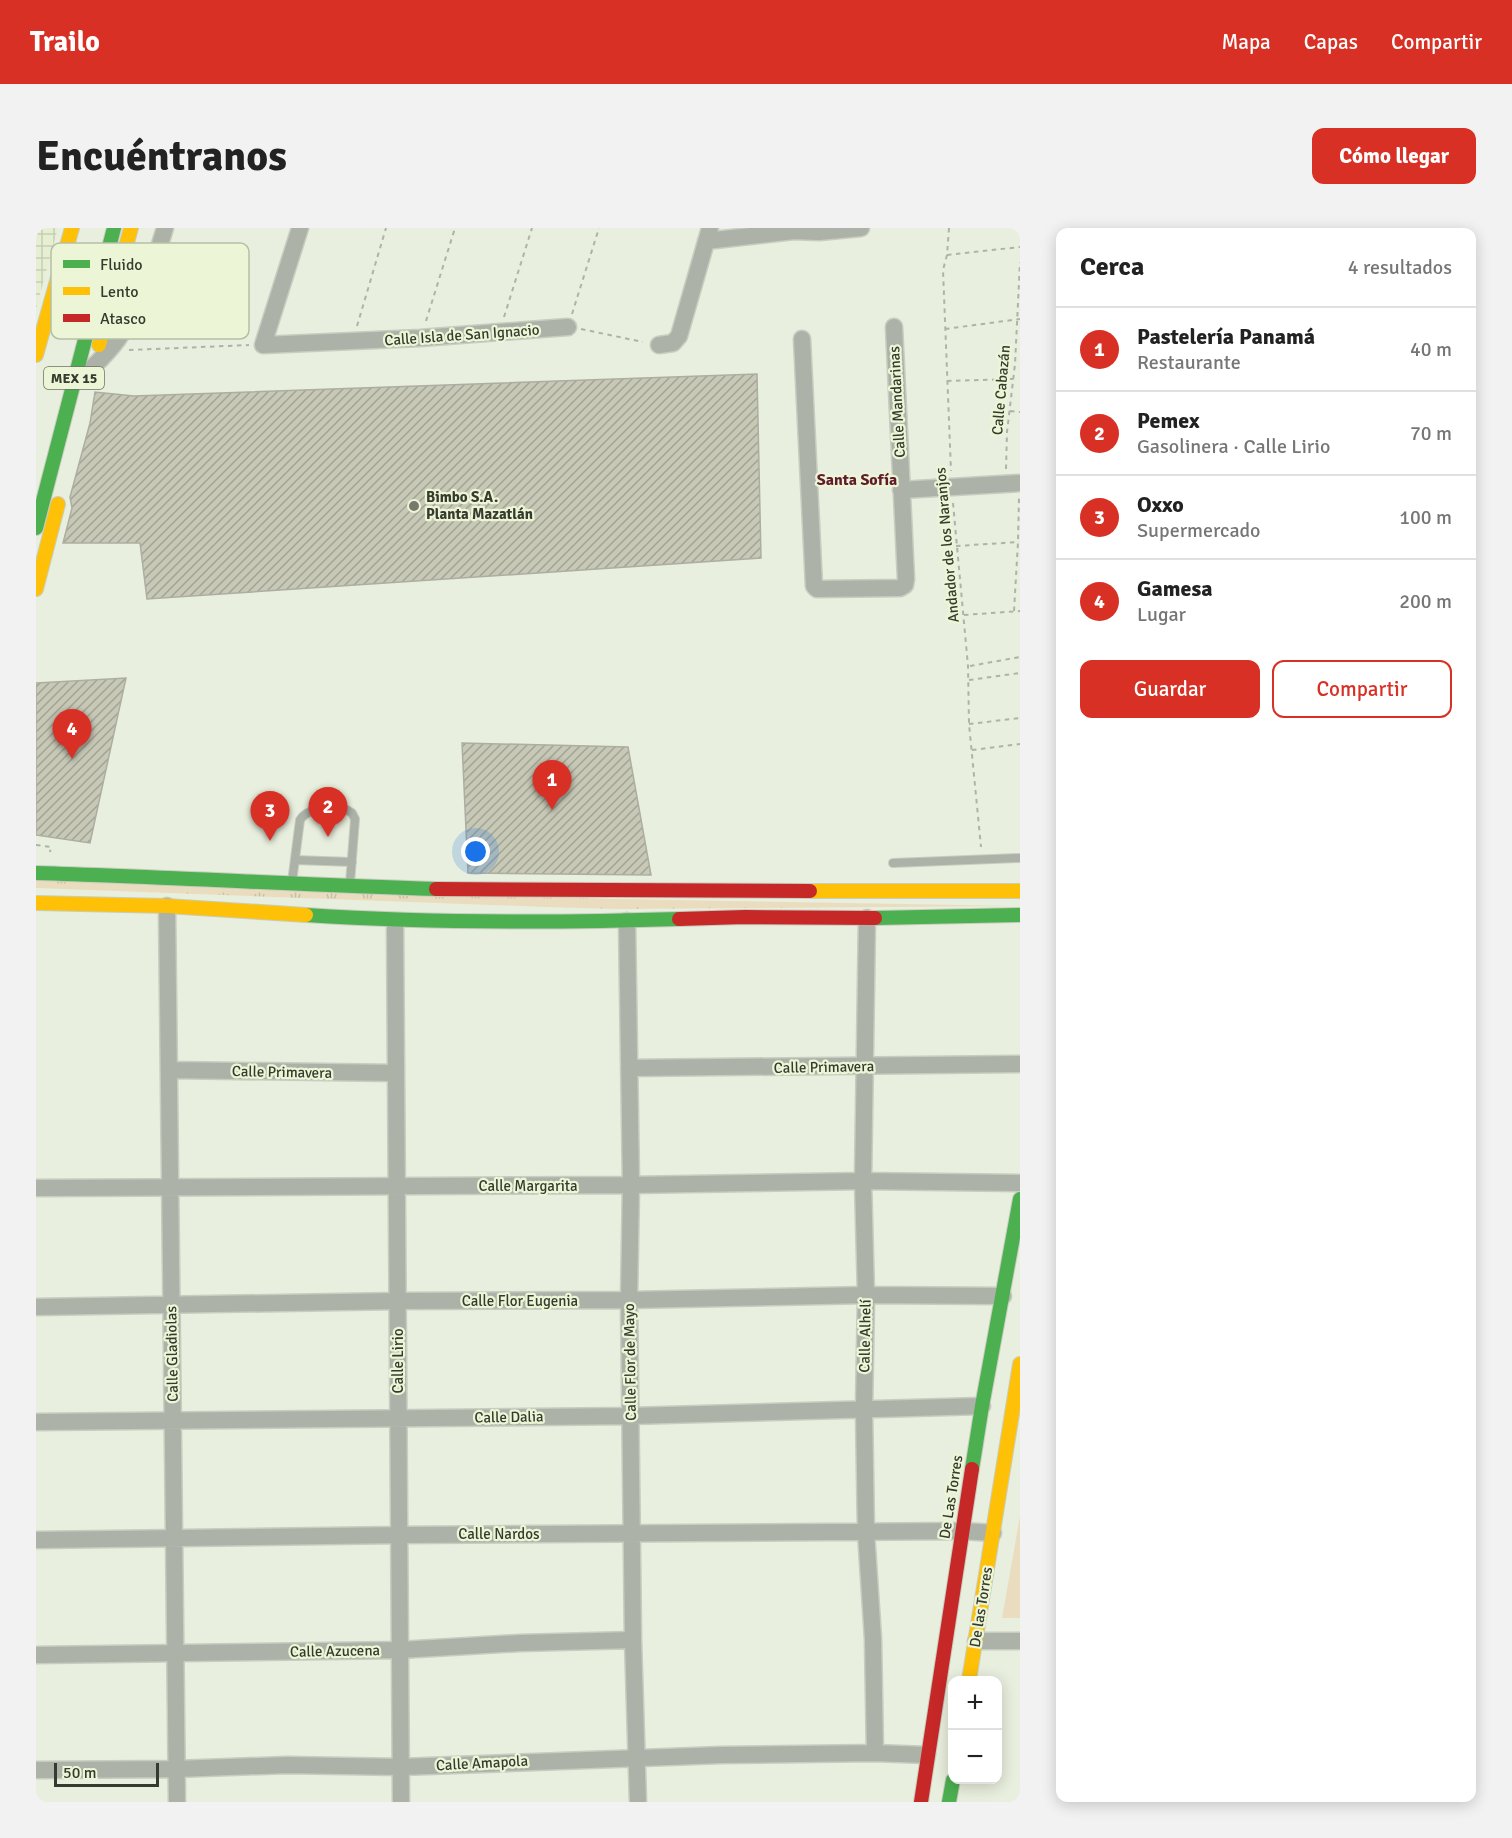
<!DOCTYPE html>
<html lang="es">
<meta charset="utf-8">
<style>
:root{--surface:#fff;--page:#f2f2f2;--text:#222;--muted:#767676;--line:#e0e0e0;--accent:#d93025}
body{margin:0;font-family:Signika,sans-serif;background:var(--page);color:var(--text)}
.controls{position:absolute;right:18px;bottom:18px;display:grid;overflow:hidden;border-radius:12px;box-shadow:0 3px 15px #0003}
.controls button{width:54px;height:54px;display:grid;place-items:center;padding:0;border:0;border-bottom:2px solid var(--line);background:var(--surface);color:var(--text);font:30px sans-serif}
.scale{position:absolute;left:18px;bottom:15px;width:105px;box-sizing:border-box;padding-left:6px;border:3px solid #373b2f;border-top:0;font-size:16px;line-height:21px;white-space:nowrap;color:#373b2f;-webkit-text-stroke:4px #ecf6d7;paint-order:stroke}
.you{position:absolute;left:440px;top:624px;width:21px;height:21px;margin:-15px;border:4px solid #fff;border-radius:50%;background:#1a73e8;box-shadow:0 0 0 9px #1a73e833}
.badge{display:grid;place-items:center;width:39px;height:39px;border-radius:50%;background:var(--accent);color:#fff;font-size:20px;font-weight:700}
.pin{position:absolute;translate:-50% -50px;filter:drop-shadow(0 2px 3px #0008)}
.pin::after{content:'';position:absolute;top:32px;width:21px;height:18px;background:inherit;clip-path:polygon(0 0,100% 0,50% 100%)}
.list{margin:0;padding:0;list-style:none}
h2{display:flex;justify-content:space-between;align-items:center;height:78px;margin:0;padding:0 24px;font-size:26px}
h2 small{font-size:20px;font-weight:400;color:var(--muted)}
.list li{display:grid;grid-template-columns:39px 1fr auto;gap:18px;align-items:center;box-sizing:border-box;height:84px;padding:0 24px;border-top:2px solid var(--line)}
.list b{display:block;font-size:22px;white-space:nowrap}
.list p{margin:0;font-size:20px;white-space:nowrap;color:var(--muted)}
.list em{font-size:20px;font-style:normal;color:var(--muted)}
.actions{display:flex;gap:12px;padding:18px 24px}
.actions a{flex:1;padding:14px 0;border:2px solid var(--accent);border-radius:12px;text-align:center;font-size:21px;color:var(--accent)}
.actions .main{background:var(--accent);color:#fff}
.map{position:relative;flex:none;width:984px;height:1574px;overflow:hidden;border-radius:12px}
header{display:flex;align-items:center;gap:36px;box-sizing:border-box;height:84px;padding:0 30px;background:var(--accent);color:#fff}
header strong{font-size:28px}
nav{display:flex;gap:33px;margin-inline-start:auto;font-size:21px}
.intro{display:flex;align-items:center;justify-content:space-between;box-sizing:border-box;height:144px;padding:0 36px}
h1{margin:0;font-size:42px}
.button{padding:15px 27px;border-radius:12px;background:var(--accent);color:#fff;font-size:21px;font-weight:700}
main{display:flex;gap:36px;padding:0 36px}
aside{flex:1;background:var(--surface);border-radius:12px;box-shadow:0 3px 15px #0003}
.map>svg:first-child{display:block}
.industrial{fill:url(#industrial-grid)}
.grass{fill:#eaddbf}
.park{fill:url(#park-tufts)}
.building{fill:url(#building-hatch);stroke:#acaea1;stroke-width:1.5}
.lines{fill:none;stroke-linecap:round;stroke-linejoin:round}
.lane-casing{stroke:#c8cdc0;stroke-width:10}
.street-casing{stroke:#c8cdc0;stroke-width:19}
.fast-casing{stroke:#c8cdc0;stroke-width:16}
.slow-casing{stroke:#c8cdc0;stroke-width:16}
.jam-casing{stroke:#c8cdc0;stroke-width:16}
.path{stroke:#aeb3a8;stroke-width:2;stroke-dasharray:4.5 4.5;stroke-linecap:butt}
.lane{stroke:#acb2a8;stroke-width:8}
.street{stroke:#acb2a8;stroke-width:16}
.fast{stroke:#4caf50;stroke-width:14}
.slow{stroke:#ffc107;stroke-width:14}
.jam{stroke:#c62828;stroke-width:14}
.poi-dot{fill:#757a6c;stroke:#ecf6d7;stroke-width:2}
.labels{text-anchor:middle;stroke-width:4.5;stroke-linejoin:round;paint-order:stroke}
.shield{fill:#ecf6d7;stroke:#6d7361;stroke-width:1.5}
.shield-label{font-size:14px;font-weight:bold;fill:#373b2f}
.street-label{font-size:15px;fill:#373b2f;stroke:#ecf6d7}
.poi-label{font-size:15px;font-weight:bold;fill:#373b2f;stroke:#ecf6d7;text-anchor:start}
.neighbourhood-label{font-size:16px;font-weight:bold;fill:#601b2c;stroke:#ecf6d7}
.key{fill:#ecf6d7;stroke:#b6bea5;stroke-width:1.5}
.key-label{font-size:16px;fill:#373b2f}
</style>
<header>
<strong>Trailo</strong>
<nav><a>Mapa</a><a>Capas</a><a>Compartir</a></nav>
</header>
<div class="intro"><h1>Encuéntranos</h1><a class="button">Cómo llegar</a></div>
<main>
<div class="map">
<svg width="984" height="1574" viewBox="0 0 984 1574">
<defs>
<pattern id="industrial-grid" width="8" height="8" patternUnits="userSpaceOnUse" patternTransform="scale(1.5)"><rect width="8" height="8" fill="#e6efd2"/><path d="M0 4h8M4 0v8" fill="none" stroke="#c6ceb5"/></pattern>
<pattern id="park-tufts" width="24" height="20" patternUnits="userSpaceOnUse" patternTransform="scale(1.5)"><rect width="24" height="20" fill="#eaddbf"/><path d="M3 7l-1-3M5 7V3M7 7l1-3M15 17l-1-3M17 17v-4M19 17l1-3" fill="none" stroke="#c9bfa4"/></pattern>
<pattern id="building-hatch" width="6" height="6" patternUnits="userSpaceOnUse" patternTransform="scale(1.5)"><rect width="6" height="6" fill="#c7c8b6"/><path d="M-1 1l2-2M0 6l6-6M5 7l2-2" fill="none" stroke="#a2a494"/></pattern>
</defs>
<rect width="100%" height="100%" fill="#e9efde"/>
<path class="industrial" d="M0 0H22L0 81Z"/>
<path class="grass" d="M984 1288V1390H966Z"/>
<path class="park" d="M0 651 579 671 984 678 581 681 509 679 0 660Z"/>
<path class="building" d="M721 146 725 330 111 371 104 315H27L36 280 34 269 54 195 59 164 98 168Z
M90 450 54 615 0 607V455Z
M426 515 592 519 615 647 432 645Z"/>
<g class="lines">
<defs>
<path id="lane" d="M259 632 316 634
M857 635 984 630
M256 654 264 592C273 577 296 582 311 582L316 585 319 591 314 655"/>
<path id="street" d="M264 0 227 117 384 110 532 99
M670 13 758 3 783 4 825 0
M766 111 778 358 781 361 864 360 869 357 870 351 858 99
M623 117 637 115 643 108 674 0
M57 139C66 130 75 121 82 111 106 77 117 39 129 0
M865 262 984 255
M131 678 141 1574
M831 690 827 953 830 1067 828 1182 830 1304 837 1411 839 1525
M359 693 365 1574
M591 693 595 957 593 1072 597 1412 602 1574
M593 840 984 836
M133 842 360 845
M0 960 595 957 827 953 984 955
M0 1079 362 1073 593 1072 830 1067 967 1068
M0 1194 594 1188 946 1178
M0 1312 363 1307 927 1303 957 1305
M940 1413H984
M0 1427 364 1422 484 1415 597 1412
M0 1542 140 1541 251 1537 365 1539 685 1527 839 1525 891 1527"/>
<path id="fast" d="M0 300 78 0
M0 645C134 649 267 657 400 661
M270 687C394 695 518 695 643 691
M839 690 984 687
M936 1241 946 1178 984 971
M913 1574 917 1552"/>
<path id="slow" d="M63 117 95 0
M0 127 36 0
M0 361 22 276
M774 663H984
M0 675 131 678 270 687
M933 1452 984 1136"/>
<path id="jam" d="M400 661 774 663
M643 691 709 689 839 690
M885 1574 936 1241"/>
</defs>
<use href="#lane" class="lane-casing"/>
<use href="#street" class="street-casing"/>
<use href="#fast" class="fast-casing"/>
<use href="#slow" class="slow-casing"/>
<use href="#jam" class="jam-casing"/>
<path class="path" d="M913 0 911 27 907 42 915 243
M911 27 984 19
M536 86 563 0
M468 89 496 0
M390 93 419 0
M321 98 350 0
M545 101 607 114
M909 101 984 91
M93 122 213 117
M911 153 977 151
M974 183 984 184
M970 241 971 204 979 136 984 34
M917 275 932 438 933 496 945 619
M920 318 983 314
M978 383 982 314 983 270
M928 387 984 383
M934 438 984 429
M933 452 984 445
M933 496 984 490
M936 522 984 516
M0 617 15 619 14 624"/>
<use href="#lane" class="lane"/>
<use href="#street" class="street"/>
<use href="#fast" class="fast"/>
<use href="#slow" class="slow"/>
<use href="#jam" class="jam"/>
</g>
<circle class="poi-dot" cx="378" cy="278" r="6"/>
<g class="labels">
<rect class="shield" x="8" y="139" width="60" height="22" rx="4.5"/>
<g class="shield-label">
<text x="38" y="155">MEX 15</text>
</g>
<g class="street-label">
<text transform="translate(426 107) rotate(-4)" y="5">Calle Isla de San Ignacio</text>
<text transform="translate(965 162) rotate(-85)" y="5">Calle Cabazán</text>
<text transform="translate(861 174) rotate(-93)" y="5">Calle Mandarinas</text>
<text transform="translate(911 317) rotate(-95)" y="5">Andador de los Naranjos</text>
<text transform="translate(788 839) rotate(-1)" y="5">Calle Primavera</text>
<text transform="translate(246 844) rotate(1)" y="5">Calle Primavera</text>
<text x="492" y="963">Calle Margarita</text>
<text x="484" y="1078">Calle Flor Eugenia</text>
<text transform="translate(829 1108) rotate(-89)" y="5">Calle Alhelí</text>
<text transform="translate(136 1126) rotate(-91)" y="5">Calle Gladiolas</text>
<text transform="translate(362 1133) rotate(-90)" y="5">Calle Lirio</text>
<text transform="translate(594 1134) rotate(-91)" y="5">Calle Flor de Mayo</text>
<text transform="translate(473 1189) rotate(-1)" y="5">Calle Dalia</text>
<text transform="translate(915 1269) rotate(-81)" y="5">De Las Torres</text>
<text x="463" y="1311">Calle Nardos</text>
<text transform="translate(945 1379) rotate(-81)" y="5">De las Torres</text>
<text transform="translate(299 1423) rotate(-1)" y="5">Calle Azucena</text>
<text transform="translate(446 1535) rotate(-3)" y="5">Calle Amapola</text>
</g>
<g class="poi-label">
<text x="390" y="274">Bimbo S.A.<tspan x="390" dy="17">Planta Mazatlán</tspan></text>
</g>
<g class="neighbourhood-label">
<text x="821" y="257">Santa Sofía</text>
</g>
</g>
<rect x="15" y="15" width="198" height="96" rx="9" class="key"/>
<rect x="27" y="32" width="27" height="8" fill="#4caf50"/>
<rect x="27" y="59" width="27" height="8" fill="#ffc107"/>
<rect x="27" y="86" width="27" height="8" fill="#c62828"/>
<g class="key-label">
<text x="64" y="42">Fluido</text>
<text x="64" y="69">Lento</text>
<text x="64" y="96">Atasco</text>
</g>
</svg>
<div class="controls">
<button>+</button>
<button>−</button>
</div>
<div class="scale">50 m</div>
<div class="you"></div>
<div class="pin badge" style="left:516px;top:582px">1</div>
<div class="pin badge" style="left:292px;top:609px">2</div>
<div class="pin badge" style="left:234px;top:613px">3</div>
<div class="pin badge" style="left:36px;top:531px">4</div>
</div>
<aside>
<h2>Cerca<small>4 resultados</small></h2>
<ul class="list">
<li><span class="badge">1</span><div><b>Pastelería Panamá</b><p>Restaurante</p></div><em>40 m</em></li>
<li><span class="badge">2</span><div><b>Pemex</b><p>Gasolinera · Calle Lirio</p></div><em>70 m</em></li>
<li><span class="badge">3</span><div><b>Oxxo</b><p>Supermercado</p></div><em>100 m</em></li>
<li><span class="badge">4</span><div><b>Gamesa</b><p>Lugar</p></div><em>200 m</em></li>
</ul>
<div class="actions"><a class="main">Guardar</a><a>Compartir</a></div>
</aside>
</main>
